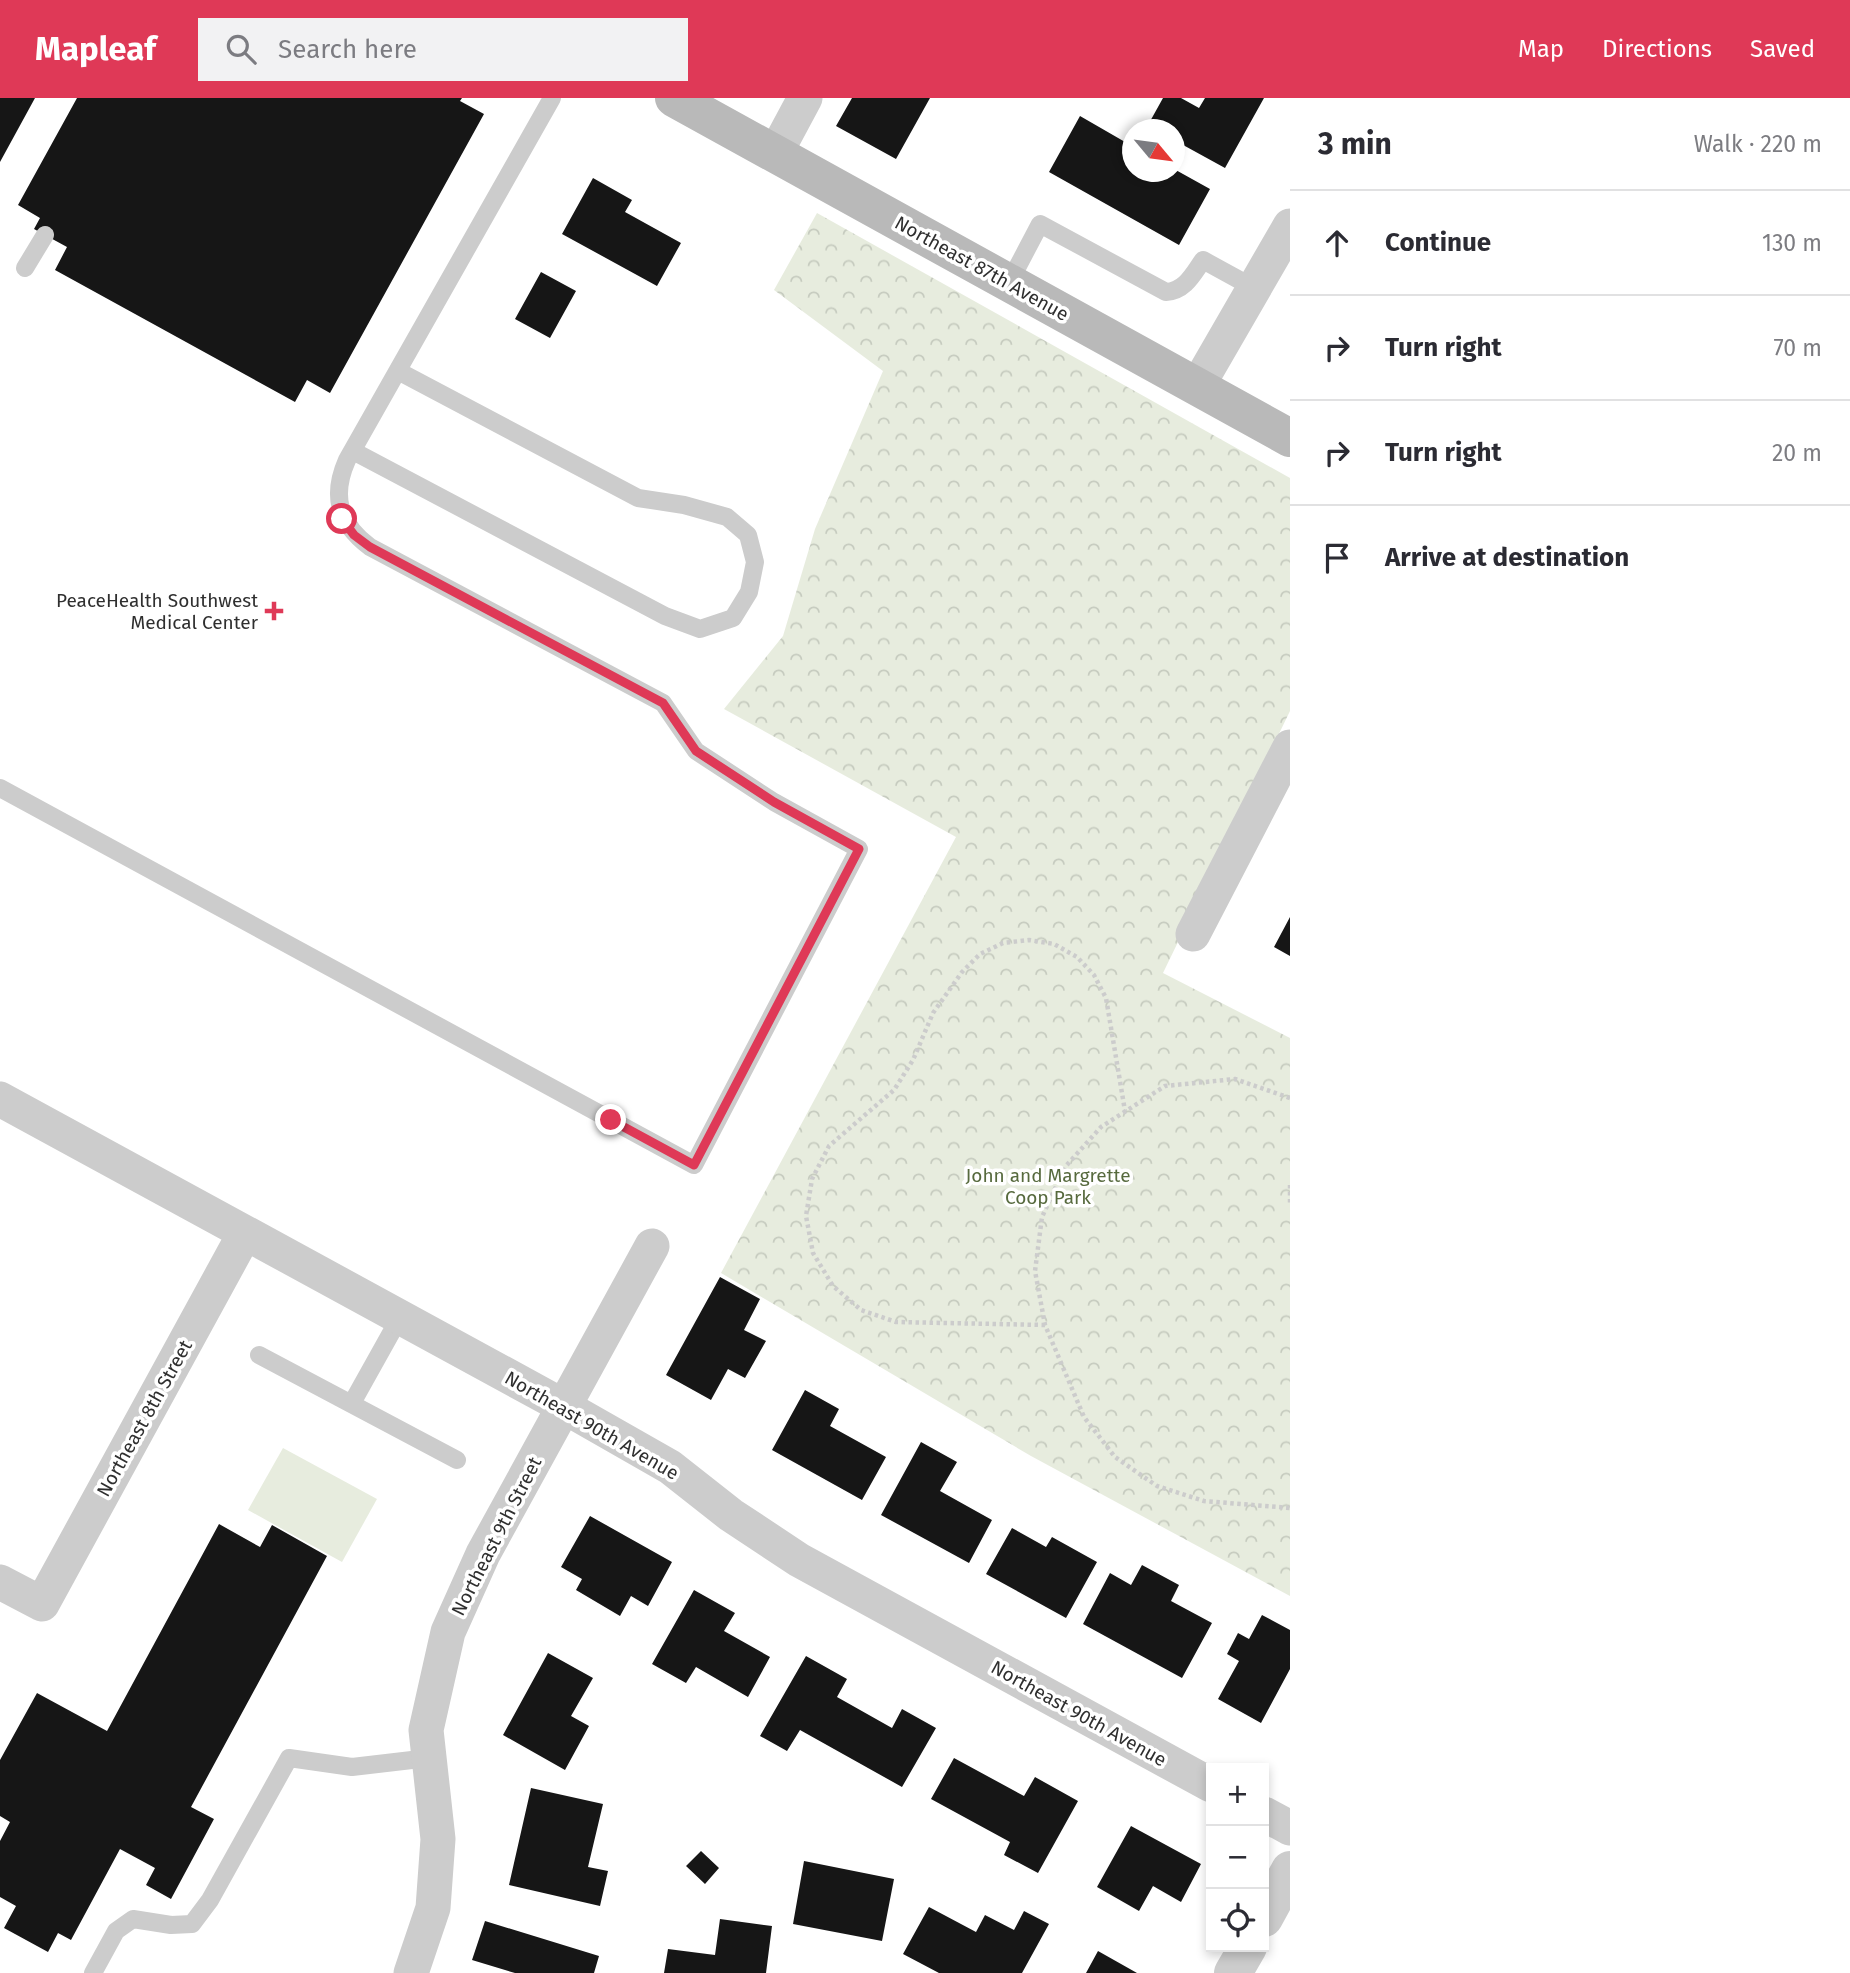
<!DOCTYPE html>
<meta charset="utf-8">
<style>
:root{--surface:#fff;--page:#f2f2f3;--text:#2b2b33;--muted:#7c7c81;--line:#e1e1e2;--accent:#df3957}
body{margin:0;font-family:"Fira Sans",sans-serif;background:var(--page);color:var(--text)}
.controls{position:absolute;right:21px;bottom:21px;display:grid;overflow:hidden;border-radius:0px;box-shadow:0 4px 10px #0003}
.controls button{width:63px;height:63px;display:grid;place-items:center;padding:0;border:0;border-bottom:2px solid var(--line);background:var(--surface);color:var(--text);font:35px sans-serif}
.compass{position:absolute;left:1122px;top:21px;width:63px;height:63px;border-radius:50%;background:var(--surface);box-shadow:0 4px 10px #0003;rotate:119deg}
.stop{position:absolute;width:21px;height:21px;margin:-16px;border:5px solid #df3957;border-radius:50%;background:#fff}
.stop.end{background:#df3957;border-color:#fff;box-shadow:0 2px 7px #0008}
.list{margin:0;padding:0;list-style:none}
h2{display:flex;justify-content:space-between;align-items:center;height:91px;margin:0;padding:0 28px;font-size:30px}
h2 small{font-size:23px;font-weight:400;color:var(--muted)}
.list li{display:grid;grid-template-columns:46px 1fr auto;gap:21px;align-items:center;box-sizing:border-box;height:105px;padding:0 28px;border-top:2px solid var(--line)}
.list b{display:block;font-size:26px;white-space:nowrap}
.list em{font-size:23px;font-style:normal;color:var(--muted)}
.icon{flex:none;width:38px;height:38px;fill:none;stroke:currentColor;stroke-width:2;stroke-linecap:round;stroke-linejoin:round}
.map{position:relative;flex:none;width:1290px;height:1875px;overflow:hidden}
header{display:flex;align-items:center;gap:42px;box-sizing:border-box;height:98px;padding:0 35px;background:var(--accent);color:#fff}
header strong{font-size:33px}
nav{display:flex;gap:38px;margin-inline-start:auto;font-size:24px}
.search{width:490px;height:63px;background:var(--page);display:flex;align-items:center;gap:18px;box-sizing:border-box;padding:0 24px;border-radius:0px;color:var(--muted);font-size:26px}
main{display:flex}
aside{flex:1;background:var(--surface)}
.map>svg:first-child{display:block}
.grass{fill:#e7ecde}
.forest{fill:url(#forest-crowns)}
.building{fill:#161616}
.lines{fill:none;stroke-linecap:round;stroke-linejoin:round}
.path{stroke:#ccc;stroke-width:4.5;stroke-dasharray:3.5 3.5;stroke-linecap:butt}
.service{stroke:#ccc;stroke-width:18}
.minor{stroke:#ccc;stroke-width:35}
.tertiary{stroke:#ccc;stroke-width:38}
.secondary{stroke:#b9b9b9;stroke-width:38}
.route{stroke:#df3957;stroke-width:9}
.poi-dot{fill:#df3957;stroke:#fff;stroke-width:2.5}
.labels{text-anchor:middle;stroke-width:7;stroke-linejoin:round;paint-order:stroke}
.street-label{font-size:19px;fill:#2f2f2f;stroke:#fff}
.poi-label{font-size:19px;fill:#2f2f2f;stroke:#fff;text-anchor:end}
.park-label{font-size:19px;fill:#576a3e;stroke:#fff}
</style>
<header>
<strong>Mapleaf</strong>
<div class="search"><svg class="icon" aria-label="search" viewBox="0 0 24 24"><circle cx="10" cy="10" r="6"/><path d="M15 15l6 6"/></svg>Search here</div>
<nav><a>Map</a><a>Directions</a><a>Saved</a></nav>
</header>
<main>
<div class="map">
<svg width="1290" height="1875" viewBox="0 0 1290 1875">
<defs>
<pattern id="forest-crowns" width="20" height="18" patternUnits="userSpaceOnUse" patternTransform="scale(1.75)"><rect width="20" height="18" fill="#e7ecde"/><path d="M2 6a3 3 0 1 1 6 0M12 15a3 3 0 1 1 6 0" fill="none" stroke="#c6cbbf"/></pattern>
</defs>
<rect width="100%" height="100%" fill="#fff"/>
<path class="grass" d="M283 1350 377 1401 342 1464 248 1412Z"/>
<path class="forest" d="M817 115 1290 380V613L1163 875 1290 940V1498L1031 1358 721 1175 956 739 724 611 783 538 815 431 883 273 774 192Z"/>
<path class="building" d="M0 0H35L0 64Z
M77 0H462L460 3 484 16 330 295 307 282 295 304 55 172 67 149 34 131 40 120 18 107Z
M852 0H930L896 61 836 28Z
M1163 0H1181L1199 10 1205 0H1264L1225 70 1174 42V32H1157L1148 27Z
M1080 18 1132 48V74H1174V71L1210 91 1179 147 1049 74Z
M593 80 632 102 625 114 681 145 657 188 562 136Z
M541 174 576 193 550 240 515 221Z
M1290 819V858L1274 849Z
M720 1179 760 1201 744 1232 766 1243 745 1280 728 1271 711 1302 666 1277Z
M805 1292 839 1311 830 1328 886 1359 862 1402 772 1352Z
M921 1344 957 1364 940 1393 992 1422 969 1465 881 1417Z
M590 1418 672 1464 648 1508 631 1498 620 1518 576 1492 582 1481 561 1469Z
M219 1426 260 1449 272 1427 327 1458 191 1709 214 1721 171 1801 146 1787 155 1770 120 1751 71 1842 58 1835 48 1854 4 1830 16 1808 0 1799V1743L10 1724 0 1718V1662L37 1595 107 1633Z
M1012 1430 1046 1449 1052 1439 1097 1464 1066 1520 986 1476Z
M1142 1467 1179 1487 1171 1503 1212 1525 1182 1580 1083 1526 1110 1475 1131 1487Z
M694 1492 735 1515 724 1533 770 1559 748 1599 696 1569 686 1585 652 1566Z
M1262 1517 1290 1532V1571L1261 1625 1218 1601 1239 1563 1227 1556 1238 1535 1249 1541Z
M548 1555 593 1580 571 1618 589 1628 565 1672 503 1637Z
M806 1558 847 1581 837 1599 892 1630 902 1611 936 1630 902 1689 800 1632 787 1653 760 1638Z
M954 1660 1024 1698 1035 1679 1078 1703 1038 1775 1004 1757 1010 1744 931 1701Z
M531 1690 603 1706 588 1769 608 1773 600 1808 509 1787Z
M1131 1728 1201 1766 1181 1804 1153 1788 1139 1813 1097 1789Z
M701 1753 719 1770 705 1786 686 1768Z
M804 1763 894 1781 882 1843 793 1826Z
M929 1809 976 1834 985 1817 1014 1832 1024 1813 1049 1826 1022 1875H939L903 1856Z
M720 1821 772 1828 766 1875H664L668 1851 715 1857Z
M485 1823 599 1858 594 1875H515L472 1862Z
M1098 1853 1137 1875H1086Z"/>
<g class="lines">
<path class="path" d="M1290 1000 1235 981 1165 988 1101 1029 1065 1069 1042 1119 1035 1173 1045 1227 1084 1319 1115 1359 1157 1388 1204 1403 1290 1410
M1290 1087V1108
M1045 1227 896 1224 861 1212 833 1188 813 1155 806 1118 812 1081 829 1048 894 992 913 962 933 915 962 874 980 856 1003 845 1029 842 1054 846 1077 859 1094 877 1106 900 1125 1013"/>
<path class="service" d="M25 170 45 137
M1009 185 1040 126 1166 194C1185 193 1193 176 1203 162L1254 190
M353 353 665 518 700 531 733 520 749 494 755 464 748 437 727 419 684 407 638 400 398 273
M0 690 694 1067 859 751 774 704 696 653 663 605 370 449C339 426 331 398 347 362L552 0
M259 1257 457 1362
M352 1305 400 1219
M93 1875 116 1833 133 1821 171 1827 192 1826 210 1802 289 1660 352 1669 429 1660"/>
<path class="minor" d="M775 56 805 0
M1197 289 1290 128
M1193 836 1290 649
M0 1001 563 1308 670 1369 731 1417 799 1462 1211 1687
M0 1484 42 1506 245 1135
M1264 1716 1290 1730
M411 1875 433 1810 438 1741 426 1632 448 1534 483 1456 652 1148"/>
<path class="tertiary" d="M1264 1820 1290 1772
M1233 1875 1248 1849"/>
<path class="secondary" d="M674 0 1290 340"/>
</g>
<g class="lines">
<path class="route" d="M342 421 354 437 370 449 663 605 696 653 774 704 859 751 694 1067 611 1022"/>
</g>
<path class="poi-dot" d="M270.5 502.5h7v7h7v7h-7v7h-7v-7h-7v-7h7z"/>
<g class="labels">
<g class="street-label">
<text transform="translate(982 170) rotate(29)" y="7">Northeast 87th Avenue</text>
<text transform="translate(144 1320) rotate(-61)" y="7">Northeast 8th Street</text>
<text transform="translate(592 1327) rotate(30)" y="7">Northeast 90th Avenue</text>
<text transform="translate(496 1438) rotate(-63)" y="7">Northeast 9th Street</text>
<text transform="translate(1079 1615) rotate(29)" y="7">Northeast 90th Avenue</text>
</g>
<g class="poi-label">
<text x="258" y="509">PeaceHealth Southwest<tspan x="258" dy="22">Medical Center</tspan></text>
</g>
<g class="park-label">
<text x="1048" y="1084">John and Margrette<tspan x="1048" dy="22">Coop Park</tspan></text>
</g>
</g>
</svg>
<div class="controls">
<button>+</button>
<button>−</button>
<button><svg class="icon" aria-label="locate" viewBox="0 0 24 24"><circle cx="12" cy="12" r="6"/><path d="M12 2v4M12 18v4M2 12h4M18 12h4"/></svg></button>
</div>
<svg class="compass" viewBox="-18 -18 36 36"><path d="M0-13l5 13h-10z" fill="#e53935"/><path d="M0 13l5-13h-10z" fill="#7c7c81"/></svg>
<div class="stop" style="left:342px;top:421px"></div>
<div class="stop end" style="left:611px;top:1022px"></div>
</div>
<aside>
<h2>3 min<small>Walk · 220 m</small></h2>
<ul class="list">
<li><svg class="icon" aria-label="ahead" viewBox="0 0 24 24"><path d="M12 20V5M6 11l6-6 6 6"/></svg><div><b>Continue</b></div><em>130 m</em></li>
<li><svg class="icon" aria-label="right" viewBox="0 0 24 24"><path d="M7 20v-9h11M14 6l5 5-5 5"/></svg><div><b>Turn right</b></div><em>70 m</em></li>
<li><svg class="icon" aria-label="right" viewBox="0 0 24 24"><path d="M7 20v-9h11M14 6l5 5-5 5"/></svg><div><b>Turn right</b></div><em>20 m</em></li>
<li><svg class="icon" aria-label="arrive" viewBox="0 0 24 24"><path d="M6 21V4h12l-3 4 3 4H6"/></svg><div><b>Arrive at destination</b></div></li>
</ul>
</aside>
</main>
